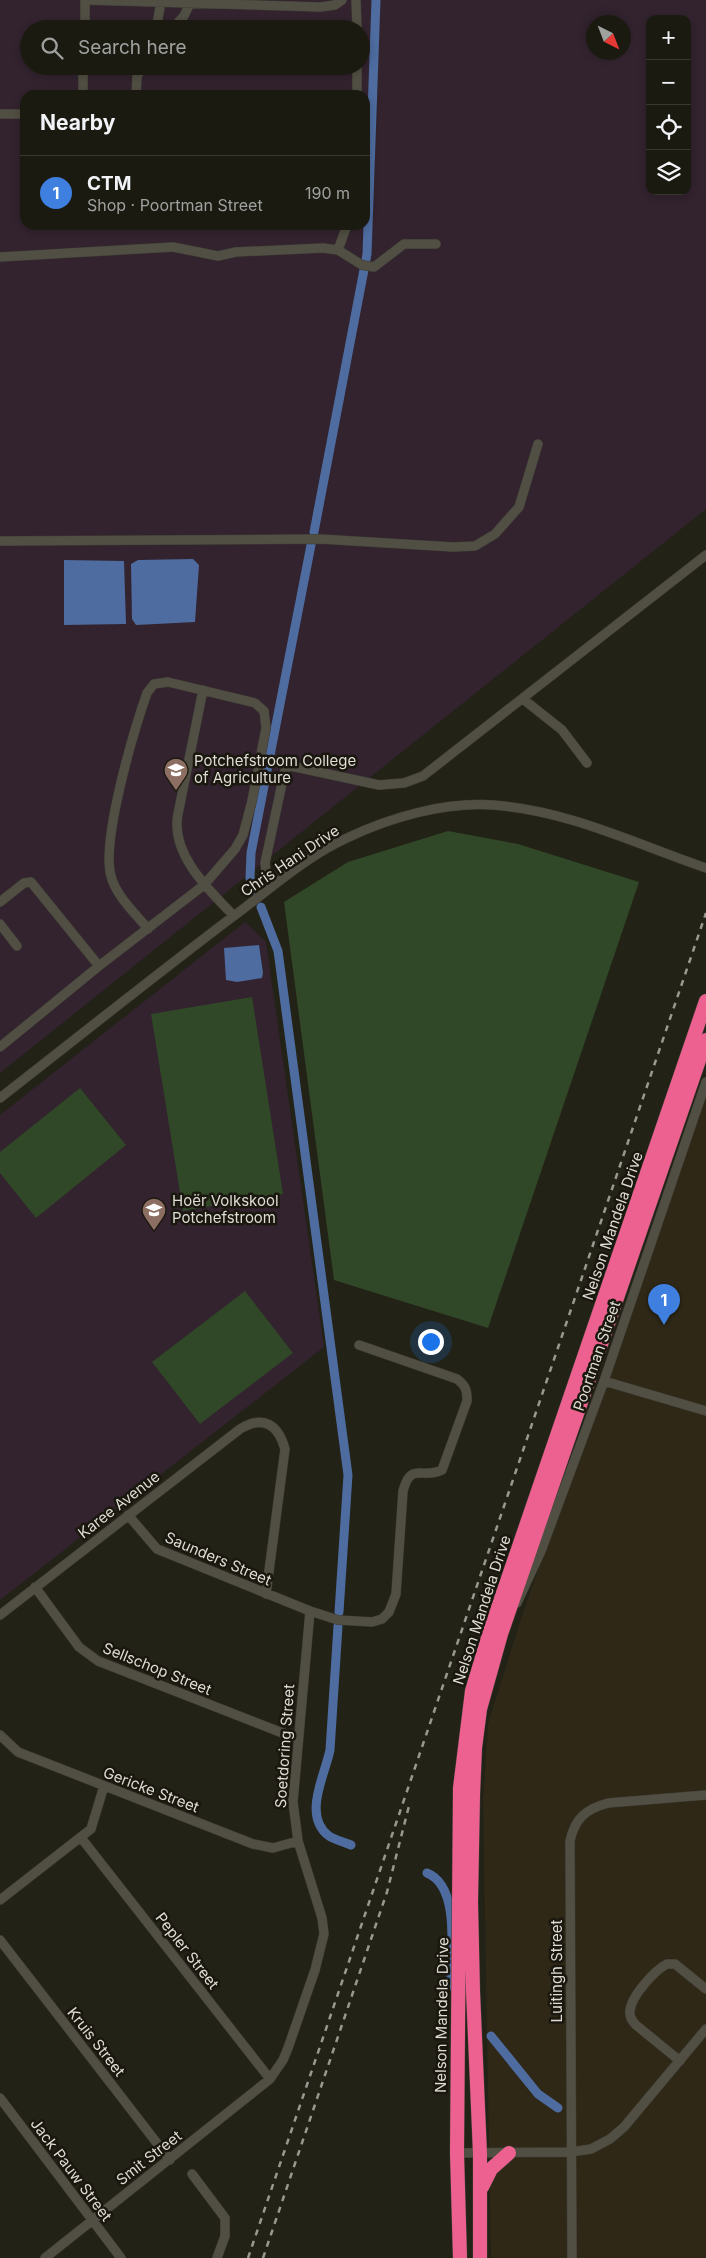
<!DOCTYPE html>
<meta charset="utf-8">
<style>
:root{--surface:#1a1a11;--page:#23231a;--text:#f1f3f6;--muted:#9fa19f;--line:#383831;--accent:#db2777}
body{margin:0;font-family:Inter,sans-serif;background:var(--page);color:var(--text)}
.controls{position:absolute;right:15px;top:15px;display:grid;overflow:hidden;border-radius:10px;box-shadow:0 2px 8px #0003}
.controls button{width:45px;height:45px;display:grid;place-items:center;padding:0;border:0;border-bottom:1px solid var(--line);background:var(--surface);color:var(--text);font:25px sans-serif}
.compass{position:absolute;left:586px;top:15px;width:45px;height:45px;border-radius:50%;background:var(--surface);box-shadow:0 2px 8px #0003;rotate:138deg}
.you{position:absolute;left:430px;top:1341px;width:18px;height:18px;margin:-12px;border:4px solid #fff;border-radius:50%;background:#1a73e8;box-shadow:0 0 0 8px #1a73e833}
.badge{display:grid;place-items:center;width:32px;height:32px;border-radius:50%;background:var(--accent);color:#fff;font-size:16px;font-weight:700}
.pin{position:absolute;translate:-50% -41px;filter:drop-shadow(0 1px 2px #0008)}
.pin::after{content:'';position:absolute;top:26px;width:18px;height:15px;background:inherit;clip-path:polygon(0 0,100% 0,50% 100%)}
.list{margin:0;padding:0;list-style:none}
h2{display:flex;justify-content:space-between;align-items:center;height:65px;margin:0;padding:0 20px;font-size:21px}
h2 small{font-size:16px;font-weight:400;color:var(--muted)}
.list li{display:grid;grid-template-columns:32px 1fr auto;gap:15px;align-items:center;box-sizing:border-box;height:75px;padding:0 20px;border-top:1px solid var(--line)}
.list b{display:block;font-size:19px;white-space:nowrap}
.list p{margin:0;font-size:16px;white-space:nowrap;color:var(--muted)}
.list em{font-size:16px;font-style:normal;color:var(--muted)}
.icon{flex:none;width:28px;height:28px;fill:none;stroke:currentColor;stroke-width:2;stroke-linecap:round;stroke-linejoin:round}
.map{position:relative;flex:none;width:706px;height:2258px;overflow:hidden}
.search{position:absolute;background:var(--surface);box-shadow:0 2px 8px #0003;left:20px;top:20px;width:350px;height:55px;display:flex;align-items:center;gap:12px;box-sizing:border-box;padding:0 18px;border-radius:28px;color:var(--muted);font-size:19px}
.panel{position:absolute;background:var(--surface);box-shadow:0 2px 8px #0003;left:20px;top:90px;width:350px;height:140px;border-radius:15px}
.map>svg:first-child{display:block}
.industrial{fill:#2f2817}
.education{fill:#32232f;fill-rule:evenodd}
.green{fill:#304827}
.water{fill:#4e6ca0}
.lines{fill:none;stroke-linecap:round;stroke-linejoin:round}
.canal{stroke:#4e6ca0;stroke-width:9}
.minor-casing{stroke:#3f3d35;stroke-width:10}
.highway-casing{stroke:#3f3d35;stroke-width:15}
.minor{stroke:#514f43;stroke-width:9}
.highway{stroke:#ec618f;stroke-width:14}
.rail{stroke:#9a9890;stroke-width:2.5;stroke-dasharray:6 6;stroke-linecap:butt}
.labels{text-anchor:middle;stroke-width:5;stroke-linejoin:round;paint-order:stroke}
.poi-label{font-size:15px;fill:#dedcd5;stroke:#1a180e;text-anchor:start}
.street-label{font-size:15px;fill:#dedcd5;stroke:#1a180e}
</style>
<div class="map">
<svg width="706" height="2258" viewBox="0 0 706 2258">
<rect width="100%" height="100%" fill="#232217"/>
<path class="industrial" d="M706 1087V2258H491L483 1802 488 1724 520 1622 608 1366Z"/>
<path class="education" d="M0 0H706V509L0 1073ZM650 19H687V191H650ZM594 22H624V52H594ZM29 29H361V66H29ZM25 95H365V225H25Z
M245 922 266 942 324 1347 0 1600V1115Z"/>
<path class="green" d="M448 831 518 844 639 882 488 1328 334 1280 284 902 348 862Z
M252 997 283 1194 183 1211 151 1014Z
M80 1088 126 1145 36 1218 0 1173V1152Z
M245 1291 293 1353 200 1424 152 1362Z"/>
<path class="water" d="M193 559 199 565 195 622 136 625 132 619 131 564 138 560Z
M64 560 124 561 126 624 64 625Z
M259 945 263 973 262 978 237 982 226 980 224 948Z"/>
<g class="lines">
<path class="canal" d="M314 532 367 254 376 0
M256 893 250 878 251 853 311 545
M261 907 278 951 348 1475 339 1612
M338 1626 330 1750C325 1775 302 1816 329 1836 335 1840 344 1842 351 1845
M427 1873C460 1886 451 1951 451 1981L455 1989
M491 2036 538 2094 558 2108"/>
<defs>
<path id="minor" d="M85 0 320 7 335 5 342 0
M356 0 357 29
M85 29V0
M156 29 161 2
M172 29 184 16 190 3
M357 66V95
M83 95V66
M136 95 137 77 142 66
M0 114H25
M338 250 347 225
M0 257 173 247 218 256 236 252 323 248 338 250 362 265 374 267 404 244H436
M0 541 320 539 453 547 475 546 495 534 519 507 538 444
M203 690 178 814C170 854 209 890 234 916
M523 699 562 730 587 763
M260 758 286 765
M275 884 266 872 265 863 286 765 379 785 404 783 423 776 706 555
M0 902 24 883 31 882 99 966
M0 924 17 946
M0 1047 99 966 204 885 235 849 243 835 252 801 266 728 264 711 255 703 168 682 154 684 147 693C134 730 101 841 111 876 116 896 135 913 148 929
M0 1098C77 1038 153 977 231 918 268 891 305 857 347 838 391 817 444 802 493 805 567 810 636 844 706 868
M604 1381 706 1411
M128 1515 157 1549 310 1611 338 1620 372 1622 382 1619 389 1612 396 1594 403 1491C411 1461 422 1480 442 1470L467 1401C467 1390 466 1386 457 1379L359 1345
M35 1587 79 1647 98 1661 298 1739
M517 1603 541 1551 604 1381 706 1082
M0 1615 240 1429C263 1415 278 1424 285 1449L266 1594
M0 1735 18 1752 253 1844 273 1848 298 1841
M82 1839 270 2079
M0 1900 91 1829 104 1786
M0 1940 170 2160
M680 2061 636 2025C632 2021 629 2017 630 2011 631 1996 655 1970 667 1964H675L706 1989
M0 2098 121 2258
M457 2153 571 2152 591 2149 610 2139 624 2127 706 2029
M192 2174 225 2218V2236L217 2258
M45 2258 270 2079 283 2060 288 2048 315 1970 324 1934 322 1918 298 1841 293 1802 310 1611
M572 2258 570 1841C575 1818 586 1809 608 1803L706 1795"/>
<path id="highway" d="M482 2187 491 2169 509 2153
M460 2258 457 2153 460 1788 472 1691 490 1631 706 1001
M480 2258V2154L473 1991 471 1902 473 1795 475 1748 480 1709 501 1634 706 1040"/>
</defs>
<use href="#minor" class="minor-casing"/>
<use href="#highway" class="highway-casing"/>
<use href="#minor" class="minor"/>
<use href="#highway" class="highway"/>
<path class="rail" d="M248 2258 706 913
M263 2258 387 1892 410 1802"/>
</g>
<defs>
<symbol id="university-pin" viewBox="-11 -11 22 30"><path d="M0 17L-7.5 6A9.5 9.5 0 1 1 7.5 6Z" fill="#8d6e63" stroke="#1a180e"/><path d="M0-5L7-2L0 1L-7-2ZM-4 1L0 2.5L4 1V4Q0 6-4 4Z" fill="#fff"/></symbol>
<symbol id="school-pin" viewBox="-11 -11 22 30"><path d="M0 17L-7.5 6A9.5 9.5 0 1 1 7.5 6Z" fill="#8d6e63" stroke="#1a180e"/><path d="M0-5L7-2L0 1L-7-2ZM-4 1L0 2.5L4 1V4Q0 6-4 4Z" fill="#fff"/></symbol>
</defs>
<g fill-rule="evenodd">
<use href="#university-pin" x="162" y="756" width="28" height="38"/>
<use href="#school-pin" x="140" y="1196" width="28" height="38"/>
</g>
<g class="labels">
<g class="poi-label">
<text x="194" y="766">Potchefstroom College<tspan x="194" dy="17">of Agriculture</tspan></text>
<text x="172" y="1206">Hoër Volkskool<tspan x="172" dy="17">Potchefstroom</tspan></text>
</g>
<g class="street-label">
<text transform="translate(290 861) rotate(-34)" y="5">Chris Hani Drive</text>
<text transform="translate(613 1226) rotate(-71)" y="5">Nelson Mandela Drive</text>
<text transform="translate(597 1356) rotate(-71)" y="5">Poortman Street</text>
<text transform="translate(119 1505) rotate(-38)" y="5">Karee Avenue</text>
<text transform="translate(218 1559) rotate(23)" y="5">Saunders Street</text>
<text transform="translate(482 1610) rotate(-72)" y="5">Nelson Mandela Drive</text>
<text transform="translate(157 1669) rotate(22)" y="5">Sellschop Street</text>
<text transform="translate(285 1746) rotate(-86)" y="5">Soetdoring Street</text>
<text transform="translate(151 1790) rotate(21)" y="5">Gericke Street</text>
<text transform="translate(187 1951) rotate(52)" y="5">Pepler Street</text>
<text transform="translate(557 1971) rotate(-90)" y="5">Luitingh Street</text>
<text transform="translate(442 2015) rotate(-89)" y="5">Nelson Mandela Drive</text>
<text transform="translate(96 2042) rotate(52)" y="5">Kruis Street</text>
<text transform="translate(149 2158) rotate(-38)" y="5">Smit Street</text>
<text transform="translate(71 2170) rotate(53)" y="5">Jack Pauw Street</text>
</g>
</g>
</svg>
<div class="controls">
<button>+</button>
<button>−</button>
<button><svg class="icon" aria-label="locate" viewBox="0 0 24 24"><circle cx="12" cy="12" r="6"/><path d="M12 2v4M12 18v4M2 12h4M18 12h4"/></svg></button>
<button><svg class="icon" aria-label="layers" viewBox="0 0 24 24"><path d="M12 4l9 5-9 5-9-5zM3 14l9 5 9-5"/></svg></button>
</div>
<svg class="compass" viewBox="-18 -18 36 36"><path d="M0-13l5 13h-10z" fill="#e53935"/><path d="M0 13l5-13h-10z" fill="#9fa19f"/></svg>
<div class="you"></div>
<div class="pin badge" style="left:664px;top:1325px;background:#3f7fe0">1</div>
<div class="search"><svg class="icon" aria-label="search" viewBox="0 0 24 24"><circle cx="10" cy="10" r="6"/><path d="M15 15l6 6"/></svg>Search here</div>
<section class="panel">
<h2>Nearby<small></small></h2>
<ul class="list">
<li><span class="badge" style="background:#3f7fe0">1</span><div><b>CTM</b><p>Shop · Poortman Street</p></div><em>190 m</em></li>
</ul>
</section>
</div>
